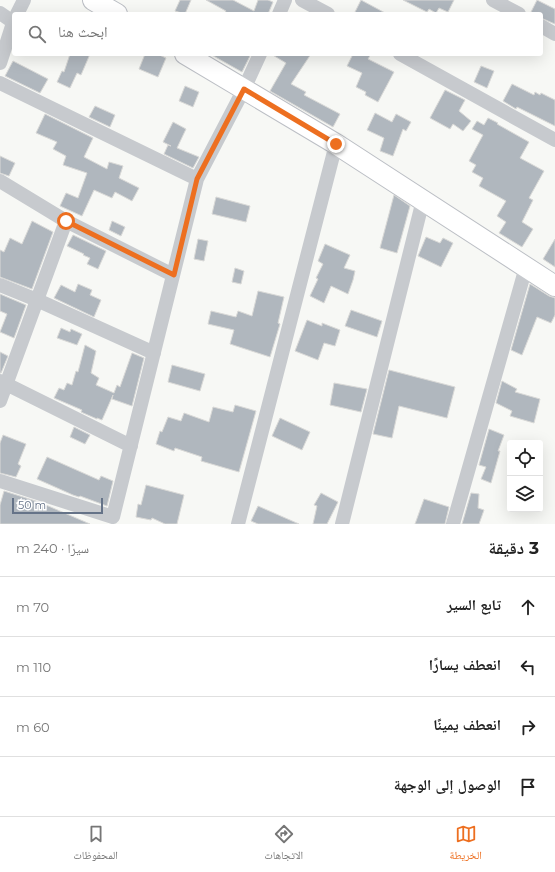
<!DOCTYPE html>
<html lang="ar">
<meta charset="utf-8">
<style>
:root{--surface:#fff;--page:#f2f2f2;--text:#222;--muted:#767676;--line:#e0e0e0;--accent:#ed6f20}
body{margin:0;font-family:Montserrat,"Noto Naskh Arabic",sans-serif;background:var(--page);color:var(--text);direction:rtl}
.controls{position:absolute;right:12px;bottom:12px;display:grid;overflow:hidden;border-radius:4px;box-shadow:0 4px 16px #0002}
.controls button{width:36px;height:36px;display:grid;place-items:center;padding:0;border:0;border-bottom:1px solid var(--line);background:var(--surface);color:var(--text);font:20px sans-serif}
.scale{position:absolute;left:12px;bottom:10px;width:91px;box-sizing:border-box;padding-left:4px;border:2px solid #657388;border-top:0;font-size:11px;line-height:14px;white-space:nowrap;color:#657388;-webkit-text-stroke:3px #fff;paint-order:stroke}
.stop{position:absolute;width:12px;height:12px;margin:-9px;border:3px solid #ed6f20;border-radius:50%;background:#fff}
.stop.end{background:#ed6f20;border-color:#fff;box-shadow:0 1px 4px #0008}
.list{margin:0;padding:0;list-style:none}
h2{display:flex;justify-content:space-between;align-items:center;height:52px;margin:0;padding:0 16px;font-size:17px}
h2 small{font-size:13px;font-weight:400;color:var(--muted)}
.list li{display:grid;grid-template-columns:26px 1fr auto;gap:12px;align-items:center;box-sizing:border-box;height:60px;padding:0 16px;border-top:1px solid var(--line)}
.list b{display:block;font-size:15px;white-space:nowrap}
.list em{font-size:13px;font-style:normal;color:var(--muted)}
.icon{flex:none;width:22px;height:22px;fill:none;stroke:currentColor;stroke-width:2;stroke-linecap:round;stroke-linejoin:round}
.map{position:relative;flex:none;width:555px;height:524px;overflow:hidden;direction:ltr}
.search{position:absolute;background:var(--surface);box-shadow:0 4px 16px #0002;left:12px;right:12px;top:12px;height:44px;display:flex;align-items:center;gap:10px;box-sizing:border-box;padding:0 14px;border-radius:4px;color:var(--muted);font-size:15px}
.sheet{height:292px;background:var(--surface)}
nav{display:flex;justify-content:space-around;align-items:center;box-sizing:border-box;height:56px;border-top:1px solid var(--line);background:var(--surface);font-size:11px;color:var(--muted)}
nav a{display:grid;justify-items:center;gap:2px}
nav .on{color:var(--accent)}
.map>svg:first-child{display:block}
.building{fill:#b0b7be;stroke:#d9d9d7}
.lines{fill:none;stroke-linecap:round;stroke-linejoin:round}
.secondary-casing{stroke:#bcbfc5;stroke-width:22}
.street{stroke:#c7cace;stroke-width:14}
.secondary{stroke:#fff;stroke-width:20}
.route{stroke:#ed6f20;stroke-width:5}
</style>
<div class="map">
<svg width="555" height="524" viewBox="0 0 555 524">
<rect width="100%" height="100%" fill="#f7f8f5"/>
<path class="building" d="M180 0H191L185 14 175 11Z
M206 0H233L254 11 258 0H268L273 2 268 14H224L226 11Z
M361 0 387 14H354Z
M403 0H454L448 12 439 8 436 13 429 9 427 12Z
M537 0 555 9V24L541 18V14H530Z
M70 54H90L81 75 77 73 70 88 57 82 62 71 64 72Z
M145 54H157L166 58 158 77 139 69Z
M210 54H251L242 72Z
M271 54H311L291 84 306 92 304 95 340 114 333 127 270 91 286 63Z
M353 54H371L368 59 394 72 378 102 365 95 366 92 356 87 362 73 347 66Z
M13 61 48 79 40 93 5 76Z
M481 66 494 71 487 88 474 82Z
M512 84 534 95 535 92 540 95 541 93 555 100V126L517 107 516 109 503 101Z
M185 86 199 92 193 107 179 101Z
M445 90 465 100 459 111 471 121 463 131 453 124 450 129 430 118Z
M95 106 115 115 110 127 89 117Z
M375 113 392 122 396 114 411 122 406 131 403 129 393 156 380 151 384 138 367 130Z
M45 114 93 138 84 157 107 169 109 162 123 166 119 178 139 188 132 201 115 192 112 198 94 190 82 216 60 206 66 193 78 198 87 173 63 165 66 156 53 149 57 142 36 133Z
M488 118 498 123 497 124 529 142 520 158 544 171 529 198 533 200 522 222 533 229 522 247 499 233 506 222 497 216 506 201 479 186 483 178 472 172 476 165 469 161 483 135 472 129 477 121 484 125Z
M173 122 186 129 177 148 199 157 193 168 164 154 168 145 171 146 163 142Z
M0 156 15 163 9 176 0 173Z
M394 195 410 206 397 253 380 248Z
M216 197 250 206 246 222 212 214Z
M32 221 53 232 32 289 0 277V250L4 252 10 238 22 244Z
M112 221 125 227 121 236 109 230Z
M73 235 106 251 98 269 87 264 90 258 83 255 84 254 67 246Z
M426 237 440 243 443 238 453 243 441 267 418 256Z
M198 239 208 241 204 261 194 259Z
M555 239V267L543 259Z
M325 244 350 255 344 268 355 271 353 280 348 294 331 286 324 303 310 296 318 279 316 278 323 264 318 261Z
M235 268 244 271 241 284 232 282Z
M78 284 92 290 90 295 101 300 94 317 54 298 61 285 75 292Z
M530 284 549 296 555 298V315L551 323 537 317 522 355 511 350Z
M258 291 284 297 278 323 280 324 270 357 230 344 234 330 208 324 211 311 236 317 238 311 252 316Z
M0 294 26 305 14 338 0 332 7 314 0 311Z
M351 310 382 321 377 337 345 326Z
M307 320 322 326V323L340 330 335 346 324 343 318 360 295 351Z
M61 328 70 332 71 329 82 334 77 345 57 338Z
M85 345 96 351 91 373 99 378 96 385 114 393 117 385 120 387 132 353 144 358 132 406 112 399 113 395 102 420 97 418V419L81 412 82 410 54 398 59 388 64 390 67 383 72 385 76 371 78 372Z
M0 352 8 356 1 373H0Z
M172 365 205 374 200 391 168 382Z
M389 370 455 387 447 418 399 406 392 438 373 434Z
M502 381 517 389 515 392 540 399 534 423 510 416 512 411 496 403Z
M334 383 367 389 361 412 330 405Z
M235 405 256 411 239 472 201 461 202 457 175 448 174 451 156 444 160 431 162 432 168 417 181 421 184 413 209 422 213 407 233 412Z
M280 418 310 432 302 450 272 436Z
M74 427 90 435 85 444 70 437Z
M489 429 504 435 498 451H500L491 483 481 479 486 467 479 465Z
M3 435 26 444 18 464 21 466 16 477 0 473V443Z
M47 457 99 480 101 476 113 481 107 506 80 496 79 497 73 495 37 479Z
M146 485 184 495 177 524H165L152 518 151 520 136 517 138 504 141 505Z
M4 491 39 502 90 524H0V505Z
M321 493 338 502 327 524H313L317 506 314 505Z
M471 493 479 494 478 508 484 510 479 524H462Z
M424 499 449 507 445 524H415Z
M258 506 299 524H258L251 521Z"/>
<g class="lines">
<defs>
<path id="secondary" d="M93 0 117 14
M185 54 336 144 555 286"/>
</defs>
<use href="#secondary" class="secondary-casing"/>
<path class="street" d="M302 0 328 14
M493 0 519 14
M0 13 13 22
M17 14 24 0
M279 14 285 0
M541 26 555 34
M400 54 555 140
M0 63 14 20
M0 83 197 179
M0 181 66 221 173 275
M0 285 37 300 154 353
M0 381 131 446
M0 401 66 221
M0 481 113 517 197 179 244 89 260 54
M238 524 336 144
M342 524 423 200
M453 524 526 267"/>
<use href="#secondary" class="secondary"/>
</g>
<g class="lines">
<path class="route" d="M66 221 174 275 197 179 244 89 336 144"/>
</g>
</svg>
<div class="controls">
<button><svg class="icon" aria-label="locate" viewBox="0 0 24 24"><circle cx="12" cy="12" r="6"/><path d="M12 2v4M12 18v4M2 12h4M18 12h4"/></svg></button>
<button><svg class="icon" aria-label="layers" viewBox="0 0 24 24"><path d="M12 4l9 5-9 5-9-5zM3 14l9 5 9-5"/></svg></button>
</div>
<div class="scale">50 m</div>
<div class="stop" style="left:66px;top:221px"></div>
<div class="stop end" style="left:336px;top:144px"></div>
<div class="search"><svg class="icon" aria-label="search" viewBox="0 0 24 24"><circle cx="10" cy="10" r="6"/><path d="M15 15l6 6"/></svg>ابحث هنا</div>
</div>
<section class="sheet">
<h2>3 دقيقة<small>سيرًا · 240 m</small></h2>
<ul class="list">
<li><svg class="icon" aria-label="ahead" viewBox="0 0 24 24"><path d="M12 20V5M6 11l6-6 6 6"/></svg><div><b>تابع السير</b></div><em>70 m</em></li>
<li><svg class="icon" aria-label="left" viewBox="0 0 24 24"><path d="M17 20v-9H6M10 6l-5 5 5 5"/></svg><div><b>انعطف يسارًا</b></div><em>110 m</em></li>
<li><svg class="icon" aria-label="right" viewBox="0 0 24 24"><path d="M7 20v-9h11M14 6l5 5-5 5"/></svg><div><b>انعطف يمينًا</b></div><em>60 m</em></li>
<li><svg class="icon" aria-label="arrive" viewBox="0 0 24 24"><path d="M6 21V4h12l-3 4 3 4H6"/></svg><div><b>الوصول إلى الوجهة</b></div></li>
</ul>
</section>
<nav>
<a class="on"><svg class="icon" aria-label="map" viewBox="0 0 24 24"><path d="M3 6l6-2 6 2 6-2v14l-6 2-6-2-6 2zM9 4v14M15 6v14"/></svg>الخريطة</a>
<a><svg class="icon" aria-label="directions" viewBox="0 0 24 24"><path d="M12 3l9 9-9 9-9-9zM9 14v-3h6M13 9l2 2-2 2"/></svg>الاتجاهات</a>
<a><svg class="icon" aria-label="saved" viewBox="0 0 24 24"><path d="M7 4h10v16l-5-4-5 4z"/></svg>المحفوظات</a>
</nav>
